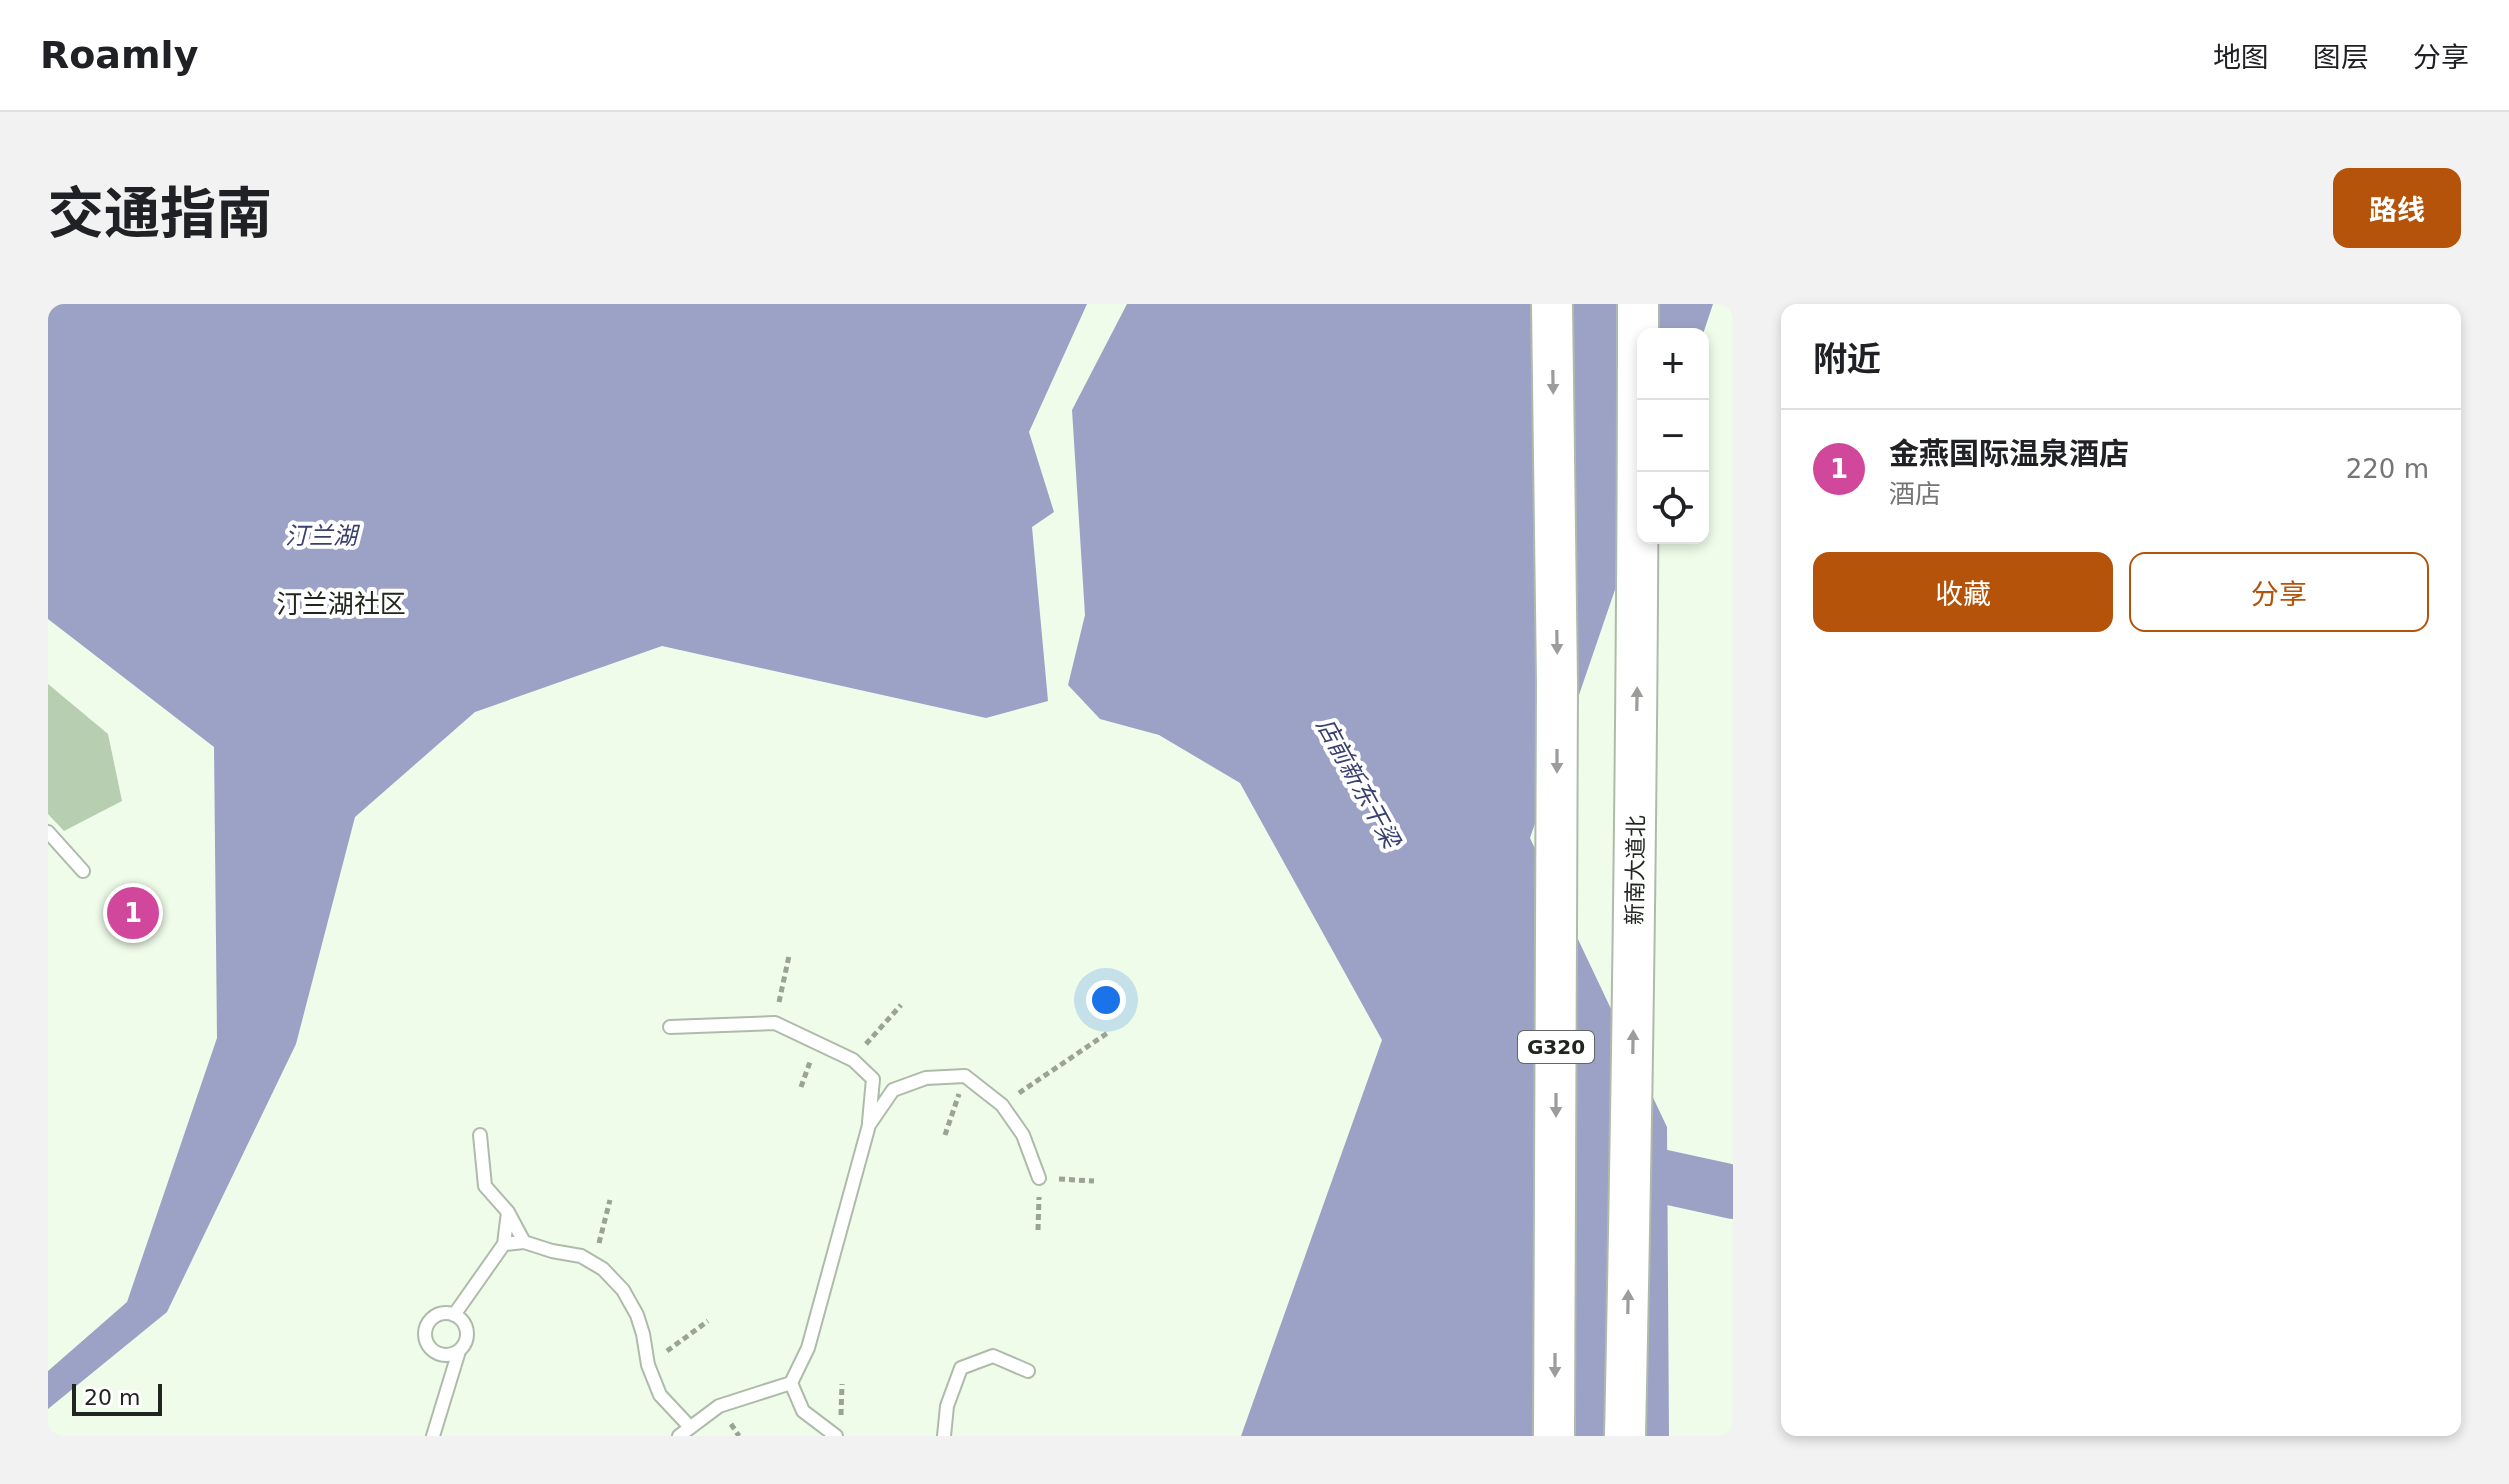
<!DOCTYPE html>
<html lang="zh">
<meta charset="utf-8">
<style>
:root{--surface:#fff;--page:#f2f2f2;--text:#202124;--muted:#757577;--line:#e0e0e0;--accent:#b45309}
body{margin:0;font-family:"DejaVu Sans","Noto Sans SC",sans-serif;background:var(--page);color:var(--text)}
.controls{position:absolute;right:24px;top:24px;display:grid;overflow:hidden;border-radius:16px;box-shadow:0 4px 12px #0003}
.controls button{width:72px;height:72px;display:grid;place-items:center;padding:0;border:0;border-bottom:2px solid var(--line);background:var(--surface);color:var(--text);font:40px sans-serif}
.scale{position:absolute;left:24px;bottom:20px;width:90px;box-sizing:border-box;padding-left:8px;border:4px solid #20251f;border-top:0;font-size:22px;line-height:28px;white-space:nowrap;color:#20251f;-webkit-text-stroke:6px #fff;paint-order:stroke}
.you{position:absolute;left:1058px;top:696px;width:28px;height:28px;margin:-20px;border:6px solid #fff;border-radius:50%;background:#1a73e8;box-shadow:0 0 0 12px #1a73e833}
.badge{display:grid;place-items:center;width:52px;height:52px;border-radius:50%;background:var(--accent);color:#fff;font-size:26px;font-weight:700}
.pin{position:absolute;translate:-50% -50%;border:4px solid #fff;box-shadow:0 2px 8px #0006}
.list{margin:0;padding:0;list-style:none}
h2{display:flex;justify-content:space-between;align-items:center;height:104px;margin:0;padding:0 32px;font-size:34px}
h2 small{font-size:26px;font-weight:400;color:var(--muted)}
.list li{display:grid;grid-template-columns:52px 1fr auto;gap:24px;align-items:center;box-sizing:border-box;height:120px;padding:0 32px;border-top:2px solid var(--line)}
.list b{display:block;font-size:30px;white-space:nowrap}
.list p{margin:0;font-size:26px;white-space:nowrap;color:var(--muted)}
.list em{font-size:26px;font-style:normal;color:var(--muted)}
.actions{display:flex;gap:16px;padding:24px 32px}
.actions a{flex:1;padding:18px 0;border:2px solid var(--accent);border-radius:16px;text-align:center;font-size:28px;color:var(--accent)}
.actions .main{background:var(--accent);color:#fff}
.icon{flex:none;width:44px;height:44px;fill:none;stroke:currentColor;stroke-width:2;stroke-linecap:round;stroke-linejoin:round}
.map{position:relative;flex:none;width:1685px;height:1132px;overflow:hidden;border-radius:16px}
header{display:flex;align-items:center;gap:48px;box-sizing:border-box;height:112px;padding:0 40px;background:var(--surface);border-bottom:2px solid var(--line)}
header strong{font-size:38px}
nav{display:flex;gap:44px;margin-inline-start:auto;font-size:28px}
.intro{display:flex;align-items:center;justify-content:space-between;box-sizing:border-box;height:192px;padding:0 48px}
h1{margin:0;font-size:56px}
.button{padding:20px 36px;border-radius:16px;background:var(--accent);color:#fff;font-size:28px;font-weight:700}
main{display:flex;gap:48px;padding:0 48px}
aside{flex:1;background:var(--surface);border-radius:16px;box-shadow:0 4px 12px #0003}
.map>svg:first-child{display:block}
.green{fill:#b8ceb0}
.water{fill:#9ba2c5}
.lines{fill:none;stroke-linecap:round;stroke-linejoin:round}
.river{stroke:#9ba2c5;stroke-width:54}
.service-casing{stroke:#afbbaa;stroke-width:16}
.trunk-casing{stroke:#afbbaa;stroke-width:44}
.path{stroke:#99a396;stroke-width:5;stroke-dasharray:6 4;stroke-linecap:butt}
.service{stroke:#fff;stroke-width:12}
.trunk{stroke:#fff;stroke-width:40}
.oneway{fill:#9b9d9a}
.labels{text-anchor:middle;stroke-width:8;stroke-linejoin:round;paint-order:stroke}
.shield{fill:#fff;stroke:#636662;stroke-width:2}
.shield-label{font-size:20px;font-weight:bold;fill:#20251f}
.street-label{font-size:22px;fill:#20251f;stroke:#fff}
.water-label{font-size:24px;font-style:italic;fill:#393f6f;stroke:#fff}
.quarter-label{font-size:26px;fill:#20251f;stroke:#fff}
</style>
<header>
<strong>Roamly</strong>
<nav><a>地图</a><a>图层</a><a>分享</a></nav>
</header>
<div class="intro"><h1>交通指南</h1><a class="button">路线</a></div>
<main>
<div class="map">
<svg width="1685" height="1132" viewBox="0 0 1685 1132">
<rect width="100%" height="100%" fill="#effcea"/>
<path class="green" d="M0 380 60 430 74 497 16 527 0 510Z"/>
<path class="water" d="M0 0H1039L981 128 1006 208 984 223 1000 397 938 414 614 342 427 408 307 513 248 740 119 1008 0 1105V1067L79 998 169 734 166 443 0 315Z
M1079 0H1665L1655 30H1595V204L1482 534 1619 823 1621 1132H1193L1334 736 1192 479 1111 431 1052 415 1020 381 1037 311 1024 106Z"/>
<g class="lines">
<path class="river" d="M1553 865V859L1685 888"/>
<defs>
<path id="service" d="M0 528 35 567
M622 723 727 719 805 756 825 775 821 818
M432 831 437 882 460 908 476 938 504 947 533 952 555 965 575 986 589 1011 595 1030 600 1061 612 1091 642 1123
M460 908 456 940 476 938
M377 1030a21 21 0 1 1 42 0a21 21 0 1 1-42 0Z
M406 1011 456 940
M743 1079 755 1107 788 1132
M385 1132 411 1047
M631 1132 671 1102 743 1079 760 1044 821 821 845 786 878 774 917 772 954 801 975 831 991 874
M896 1132 899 1102 913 1064 945 1052 980 1067"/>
<path id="trunk" d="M1504 0 1509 379 1506 1132
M1577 1132C1585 755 1590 377 1590 0"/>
</defs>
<use href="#service" class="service-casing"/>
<use href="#trunk" class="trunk-casing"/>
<path class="path" d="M731 698 741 652
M818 740 853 701
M753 783 762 758
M971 789 1061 728
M897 831 911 790
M1011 875 1046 877
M990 926 991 893
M551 939 562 896
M619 1047 660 1017
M793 1111 794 1080
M683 1120 691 1132"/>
<use href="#service" class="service"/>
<use href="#trunk" class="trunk"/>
</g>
<defs><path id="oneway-solid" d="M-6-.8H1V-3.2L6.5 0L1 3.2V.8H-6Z" transform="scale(2)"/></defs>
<g class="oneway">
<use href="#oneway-solid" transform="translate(1505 78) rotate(89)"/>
<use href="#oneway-solid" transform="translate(1509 338) rotate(89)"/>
<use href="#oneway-solid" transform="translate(1589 395) rotate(-89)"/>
<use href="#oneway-solid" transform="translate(1509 457) rotate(90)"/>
<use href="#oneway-solid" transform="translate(1585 738) rotate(-89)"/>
<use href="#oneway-solid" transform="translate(1508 801) rotate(90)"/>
<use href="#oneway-solid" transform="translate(1580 998) rotate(-89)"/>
<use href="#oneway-solid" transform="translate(1507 1061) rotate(90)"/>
</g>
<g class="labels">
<rect class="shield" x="1470" y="727" width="76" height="32" rx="6"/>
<g class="shield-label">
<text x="1508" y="750">G320</text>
</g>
<g class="street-label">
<text transform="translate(1587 566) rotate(-89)" y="8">新南大道北</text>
</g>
<g class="water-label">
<text x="273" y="240">汀兰湖</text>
<text transform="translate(1310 479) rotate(61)" y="8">店前新东干梁</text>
</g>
<g class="quarter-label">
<text x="293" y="309">汀兰湖社区</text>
</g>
</g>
</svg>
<div class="controls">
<button>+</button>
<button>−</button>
<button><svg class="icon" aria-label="locate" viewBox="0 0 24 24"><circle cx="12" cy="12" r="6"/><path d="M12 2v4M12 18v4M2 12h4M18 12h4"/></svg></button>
</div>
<div class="scale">20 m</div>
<div class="you"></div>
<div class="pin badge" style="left:85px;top:609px;background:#d1479c">1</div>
</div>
<aside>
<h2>附近<small></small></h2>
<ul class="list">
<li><span class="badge" style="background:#d1479c">1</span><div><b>金燕国际温泉酒店</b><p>酒店</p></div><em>220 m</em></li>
</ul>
<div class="actions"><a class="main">收藏</a><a>分享</a></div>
</aside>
</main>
